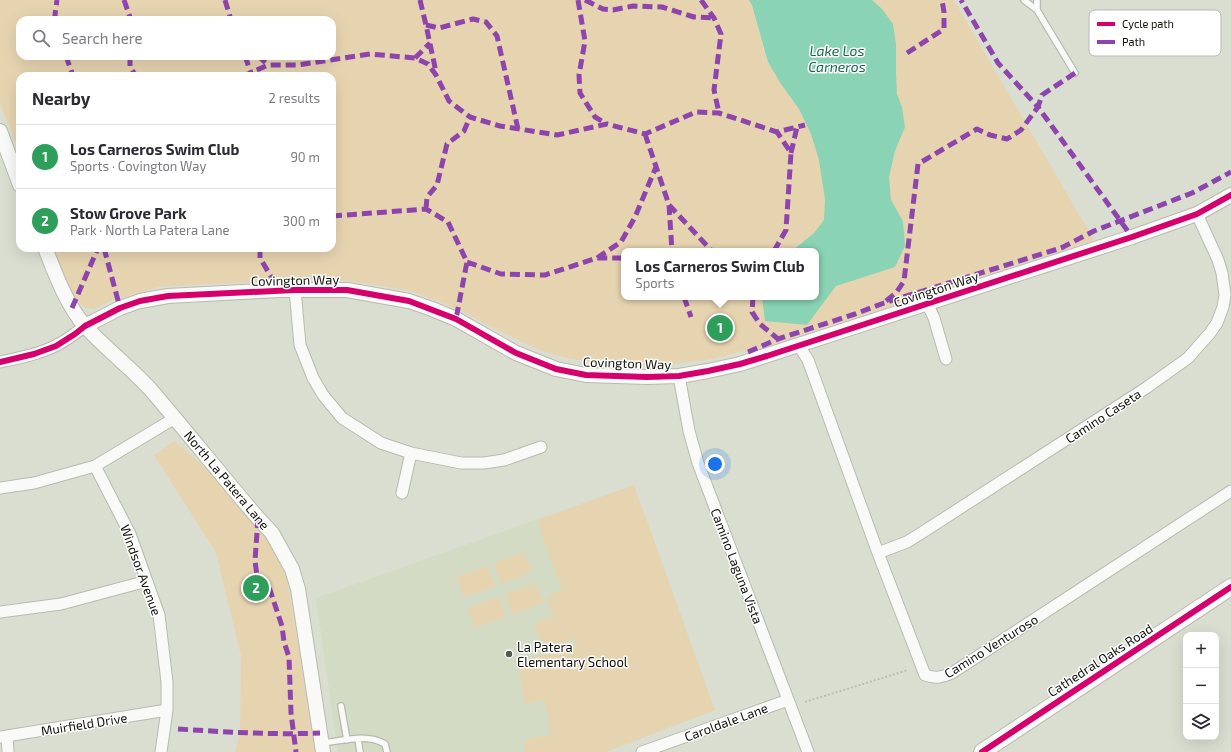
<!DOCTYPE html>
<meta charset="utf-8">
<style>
:root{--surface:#fff;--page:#f7f7f7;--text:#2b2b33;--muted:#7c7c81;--line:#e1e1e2;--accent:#56594f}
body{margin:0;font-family:"Exo 2",sans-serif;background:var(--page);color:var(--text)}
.controls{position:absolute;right:12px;bottom:12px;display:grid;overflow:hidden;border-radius:8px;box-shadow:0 4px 16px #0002}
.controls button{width:36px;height:36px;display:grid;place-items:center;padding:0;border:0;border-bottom:1px solid var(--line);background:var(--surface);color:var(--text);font:20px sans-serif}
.you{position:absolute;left:715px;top:464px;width:14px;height:14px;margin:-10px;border:3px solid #fff;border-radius:50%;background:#1a73e8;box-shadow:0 0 0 6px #1a73e833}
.badge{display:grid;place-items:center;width:26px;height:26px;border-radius:50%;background:var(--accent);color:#fff;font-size:13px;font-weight:700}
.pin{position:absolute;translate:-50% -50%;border:2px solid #fff;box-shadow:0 1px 4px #0006}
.popup{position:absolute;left:621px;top:248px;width:198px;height:52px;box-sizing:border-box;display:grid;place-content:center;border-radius:8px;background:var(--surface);filter:drop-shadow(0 1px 3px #0005);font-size:13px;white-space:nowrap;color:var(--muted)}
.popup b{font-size:15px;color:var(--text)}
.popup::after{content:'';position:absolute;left:50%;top:100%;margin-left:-8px;border:8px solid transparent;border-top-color:var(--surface)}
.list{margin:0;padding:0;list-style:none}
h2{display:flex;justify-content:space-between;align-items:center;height:52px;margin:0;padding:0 16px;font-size:17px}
h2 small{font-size:13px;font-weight:400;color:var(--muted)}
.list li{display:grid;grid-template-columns:26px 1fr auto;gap:12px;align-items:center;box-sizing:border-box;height:64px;padding:0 16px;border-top:1px solid var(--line)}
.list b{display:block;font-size:15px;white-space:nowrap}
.list p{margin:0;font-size:13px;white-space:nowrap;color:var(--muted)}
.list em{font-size:13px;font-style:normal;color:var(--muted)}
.icon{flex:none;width:22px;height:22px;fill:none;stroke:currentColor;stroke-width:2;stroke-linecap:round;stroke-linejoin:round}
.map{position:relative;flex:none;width:1231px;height:752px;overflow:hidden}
.search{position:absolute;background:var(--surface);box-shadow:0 4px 16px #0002;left:16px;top:16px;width:320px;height:44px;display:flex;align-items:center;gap:10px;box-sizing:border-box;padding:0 14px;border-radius:12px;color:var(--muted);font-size:15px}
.panel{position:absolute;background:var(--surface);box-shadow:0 4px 16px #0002;left:16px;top:72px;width:320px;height:180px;border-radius:12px}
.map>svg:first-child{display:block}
.built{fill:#d4dbc4}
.green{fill:#e6d4b1;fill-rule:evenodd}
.water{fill:#8ad3b4}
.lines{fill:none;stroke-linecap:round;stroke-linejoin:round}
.service-casing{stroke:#b7bab0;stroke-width:8}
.minor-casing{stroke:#b7bab0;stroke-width:13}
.tertiary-casing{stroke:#b7bab0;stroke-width:16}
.secondary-casing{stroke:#b7bab0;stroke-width:18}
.path{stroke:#bbbdb8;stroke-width:2;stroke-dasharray:2 2;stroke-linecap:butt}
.service{stroke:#f9faf8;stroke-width:5.5}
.minor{stroke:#f9faf8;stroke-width:11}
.tertiary{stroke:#f9faf8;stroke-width:14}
.secondary{stroke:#f9faf8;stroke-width:16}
.quiet{stroke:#8e44ad;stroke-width:5;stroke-dasharray:10 5;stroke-linecap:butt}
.cycleway-casing{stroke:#fff;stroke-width:8}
.cycleway{stroke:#d6006c;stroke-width:6}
.poi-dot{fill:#56594f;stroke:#fff;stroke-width:1.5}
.labels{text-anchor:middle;stroke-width:3;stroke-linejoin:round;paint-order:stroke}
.street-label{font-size:13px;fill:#0f1109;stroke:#fff}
.poi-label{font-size:13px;fill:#0f1109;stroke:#fff;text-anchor:start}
.water-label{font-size:14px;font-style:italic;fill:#19674d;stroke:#fff}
.key{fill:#fff;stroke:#b7b8b5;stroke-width:1}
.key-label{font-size:11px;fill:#0f1109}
</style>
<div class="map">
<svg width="1231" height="752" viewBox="0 0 1231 752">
<rect width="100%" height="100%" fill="#daded1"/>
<path class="built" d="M634 485 715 710 606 752H338L316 598Z"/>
<path class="green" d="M0 0H954L1094 240 749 352 748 350 713 359 666 365 632 366 594 363 562 357 539 350 487 325 466 313 443 303 410 291 350 281 325 279 286 280 159 287 116 299 94 309 86 308 81 305 74 296 67 284 54 248H332V76H20V153L0 104ZM20 20H332V56H20ZM624 251H816V297H624Z
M175 441 215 476 273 547 286 575 291 600 316 752H235L240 733 241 656 216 553 154 455Z
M634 485 715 710 605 752H526L524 740 551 735 545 700 524 704 519 661 545 655 578 643 576 638 561 643V641C557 644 553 646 549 645 543 643 533 633 535 625 537 621 545 619 549 618L555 623 546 596 562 590 537 520Z
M525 552 532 572 501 584 494 563Z
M487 566 495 586 464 597 456 577Z
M536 583 543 603 512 615 505 594Z
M499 597 506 617 475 628 468 608Z"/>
<path class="water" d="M749 0H872L882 9 893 24 896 44V73L897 94 902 107 905 127 895 151 889 177 891 200 903 221 905 246 895 267 836 286 807 325 765 321 762 297H816V251H792L814 233 824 220 825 199 819 160 811 134 799 109 781 84 768 62 752 5Z"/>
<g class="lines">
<defs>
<path id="service" d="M1024 0 1037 10 1075 73
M1037 0V10
M341 706 347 740
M358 739 360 752
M322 743C343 741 366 733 385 744L387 752"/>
<path id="minor" d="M295 290 300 345 313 378 323 395 342 418 381 443 411 453 461 463H484L504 460 541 447
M927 303 934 318 946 359
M799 346 808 360 878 553 925 675C936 679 942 677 952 673L1231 491
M0 362C19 358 40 354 57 345 67 340 76 333 85 326
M679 376 689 431 698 463 808 752
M95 466 130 534 159 615 167 682V710L161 752
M0 488 34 483 95 466 175 418
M402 493 411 453
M878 553 907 542 923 532 1146 388 1188 358 1210 333 1217 323 1223 307 1225 295 1222 273 1218 260 1197 214
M0 612 61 604 147 581
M7 736 8 752
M0 737 167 710
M642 752 788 700"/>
<path id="tertiary" d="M0 131 20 185
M45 248C56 275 66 304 85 326 106 349 130 367 151 390 187 432 222 476 258 518L272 533 292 569 298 589 323 752
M85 326 120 308 140 301 168 296 279 290H347L409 301 432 309 456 319 516 353 556 369 586 375 647 377 679 376 708 371 740 364 1132 237 1197 214 1231 195"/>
<path id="secondary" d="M982 752 1231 587"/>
</defs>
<use href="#service" class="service-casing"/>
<use href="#minor" class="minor-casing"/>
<use href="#tertiary" class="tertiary-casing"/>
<use href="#secondary" class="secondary-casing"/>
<path class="path" d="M805 702 908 670"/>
<use href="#service" class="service"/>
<use href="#minor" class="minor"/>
<use href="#tertiary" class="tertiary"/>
<use href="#secondary" class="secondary"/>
<path class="quiet" d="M124 0 131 20
M225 0 231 20
M420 0 426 25 436 72
M578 0 585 41 579 75 580 93 595 117 607 124
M585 0 603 9 613 10 633 6 662 7 694 17 714 18
M701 0 714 18 721 34 714 90 719 113
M56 20 55 15 57 0
M426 25 439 28 473 19 486 22 497 36 518 129
M907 53 944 29V12L942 0
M66 56 73 76
M130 56V67L136 76
M245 56 252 76
M258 56 268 65
M415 58 430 43
M1075 73 1042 95 1038 107 1132 237
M243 76 268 65H297L370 54 415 58 428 64 436 75 449 101 470 117 500 126 557 135 607 124 645 134 696 112 719 113 777 132 805 125
M645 134 669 205 672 251
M791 153 797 127
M669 205 711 250
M426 209 427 197 437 185 447 144 464 131 470 117
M332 216 426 209 448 222 467 262 456 319
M104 248 120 308
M260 248V258L279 290
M774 251 786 230 791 153 777 132
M597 258 621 242 635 217 656 167
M467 262 501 274 545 275 597 258H624
M684 297 691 317
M753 297 752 312 760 324 778 339
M886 301 896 293 904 281 918 164 977 129 990 135 1007 139 1021 130 1038 107 998 63 961 0
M72 308 98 248
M748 352 778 339 855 314 884 303 1061 248 1094 231 1192 193 1231 172
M258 518 255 561 257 576 270 590 282 626 284 642 289 657 291 713 296 752
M178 729C226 732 273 735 320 733"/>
<defs>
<path id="cycleway" d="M0 362 34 354 56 346 75 334 85 326 120 308 140 301 168 296 295 290H347L409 301 456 319 516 353 556 369 586 375 647 377 679 376 708 371 740 364 767 356 1132 237 1197 214 1231 195
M982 752 1231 587"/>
</defs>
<use href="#cycleway" class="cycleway-casing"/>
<use href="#cycleway" class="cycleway"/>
</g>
<circle class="poi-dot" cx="509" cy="654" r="4"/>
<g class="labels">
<g class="street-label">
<text transform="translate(295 280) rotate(-1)" y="5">Covington Way</text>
<text transform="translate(936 289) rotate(-18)" y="5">Covington Way</text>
<text transform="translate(627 363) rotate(2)" y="5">Covington Way</text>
<text transform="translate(1103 416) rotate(-33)" y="5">Camino Caseta</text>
<text transform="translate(227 480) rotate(50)" y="5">North La Patera Lane</text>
<text transform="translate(737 566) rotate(69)" y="5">Camino Laguna Vista</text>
<text transform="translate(141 570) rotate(70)" y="5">Windsor Avenue</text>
<text transform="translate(991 646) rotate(-32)" y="5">Camino Venturoso</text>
<text transform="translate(1100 660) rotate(-33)" y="5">Cathedral Oaks Road</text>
<text transform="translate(726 722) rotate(-20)" y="5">Caroldale Lane</text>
<text transform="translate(84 724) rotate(-9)" y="5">Muirfield Drive</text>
</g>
<g class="poi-label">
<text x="517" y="652">La Patera<tspan x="517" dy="15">Elementary School</tspan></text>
</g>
<g class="water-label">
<text x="837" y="56">Lake Los<tspan x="837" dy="16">Carneros</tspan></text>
</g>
</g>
<rect x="1089" y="10" width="132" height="46" rx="6" class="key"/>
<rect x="1097" y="22" width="18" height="4" fill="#d6006c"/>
<rect x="1097" y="40" width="18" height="4" fill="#8e44ad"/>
<g class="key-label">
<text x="1122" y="28">Cycle path</text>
<text x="1122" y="46">Path</text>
</g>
</svg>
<div class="controls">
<button>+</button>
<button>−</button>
<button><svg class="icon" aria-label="layers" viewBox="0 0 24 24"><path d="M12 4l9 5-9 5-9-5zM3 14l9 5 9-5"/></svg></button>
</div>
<div class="you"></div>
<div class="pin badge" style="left:720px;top:328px;background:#2e9e5b">1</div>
<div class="popup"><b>Los Carneros Swim Club</b>Sports</div>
<div class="pin badge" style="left:256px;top:588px;background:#2e9e5b">2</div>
<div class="search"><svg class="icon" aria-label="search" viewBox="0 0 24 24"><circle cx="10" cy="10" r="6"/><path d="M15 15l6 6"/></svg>Search here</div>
<section class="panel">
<h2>Nearby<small>2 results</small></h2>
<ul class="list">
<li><span class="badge" style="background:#2e9e5b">1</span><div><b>Los Carneros Swim Club</b><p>Sports · Covington Way</p></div><em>90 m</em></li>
<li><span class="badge" style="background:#2e9e5b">2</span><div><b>Stow Grove Park</b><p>Park · North La Patera Lane</p></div><em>300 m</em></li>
</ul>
</section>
</div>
